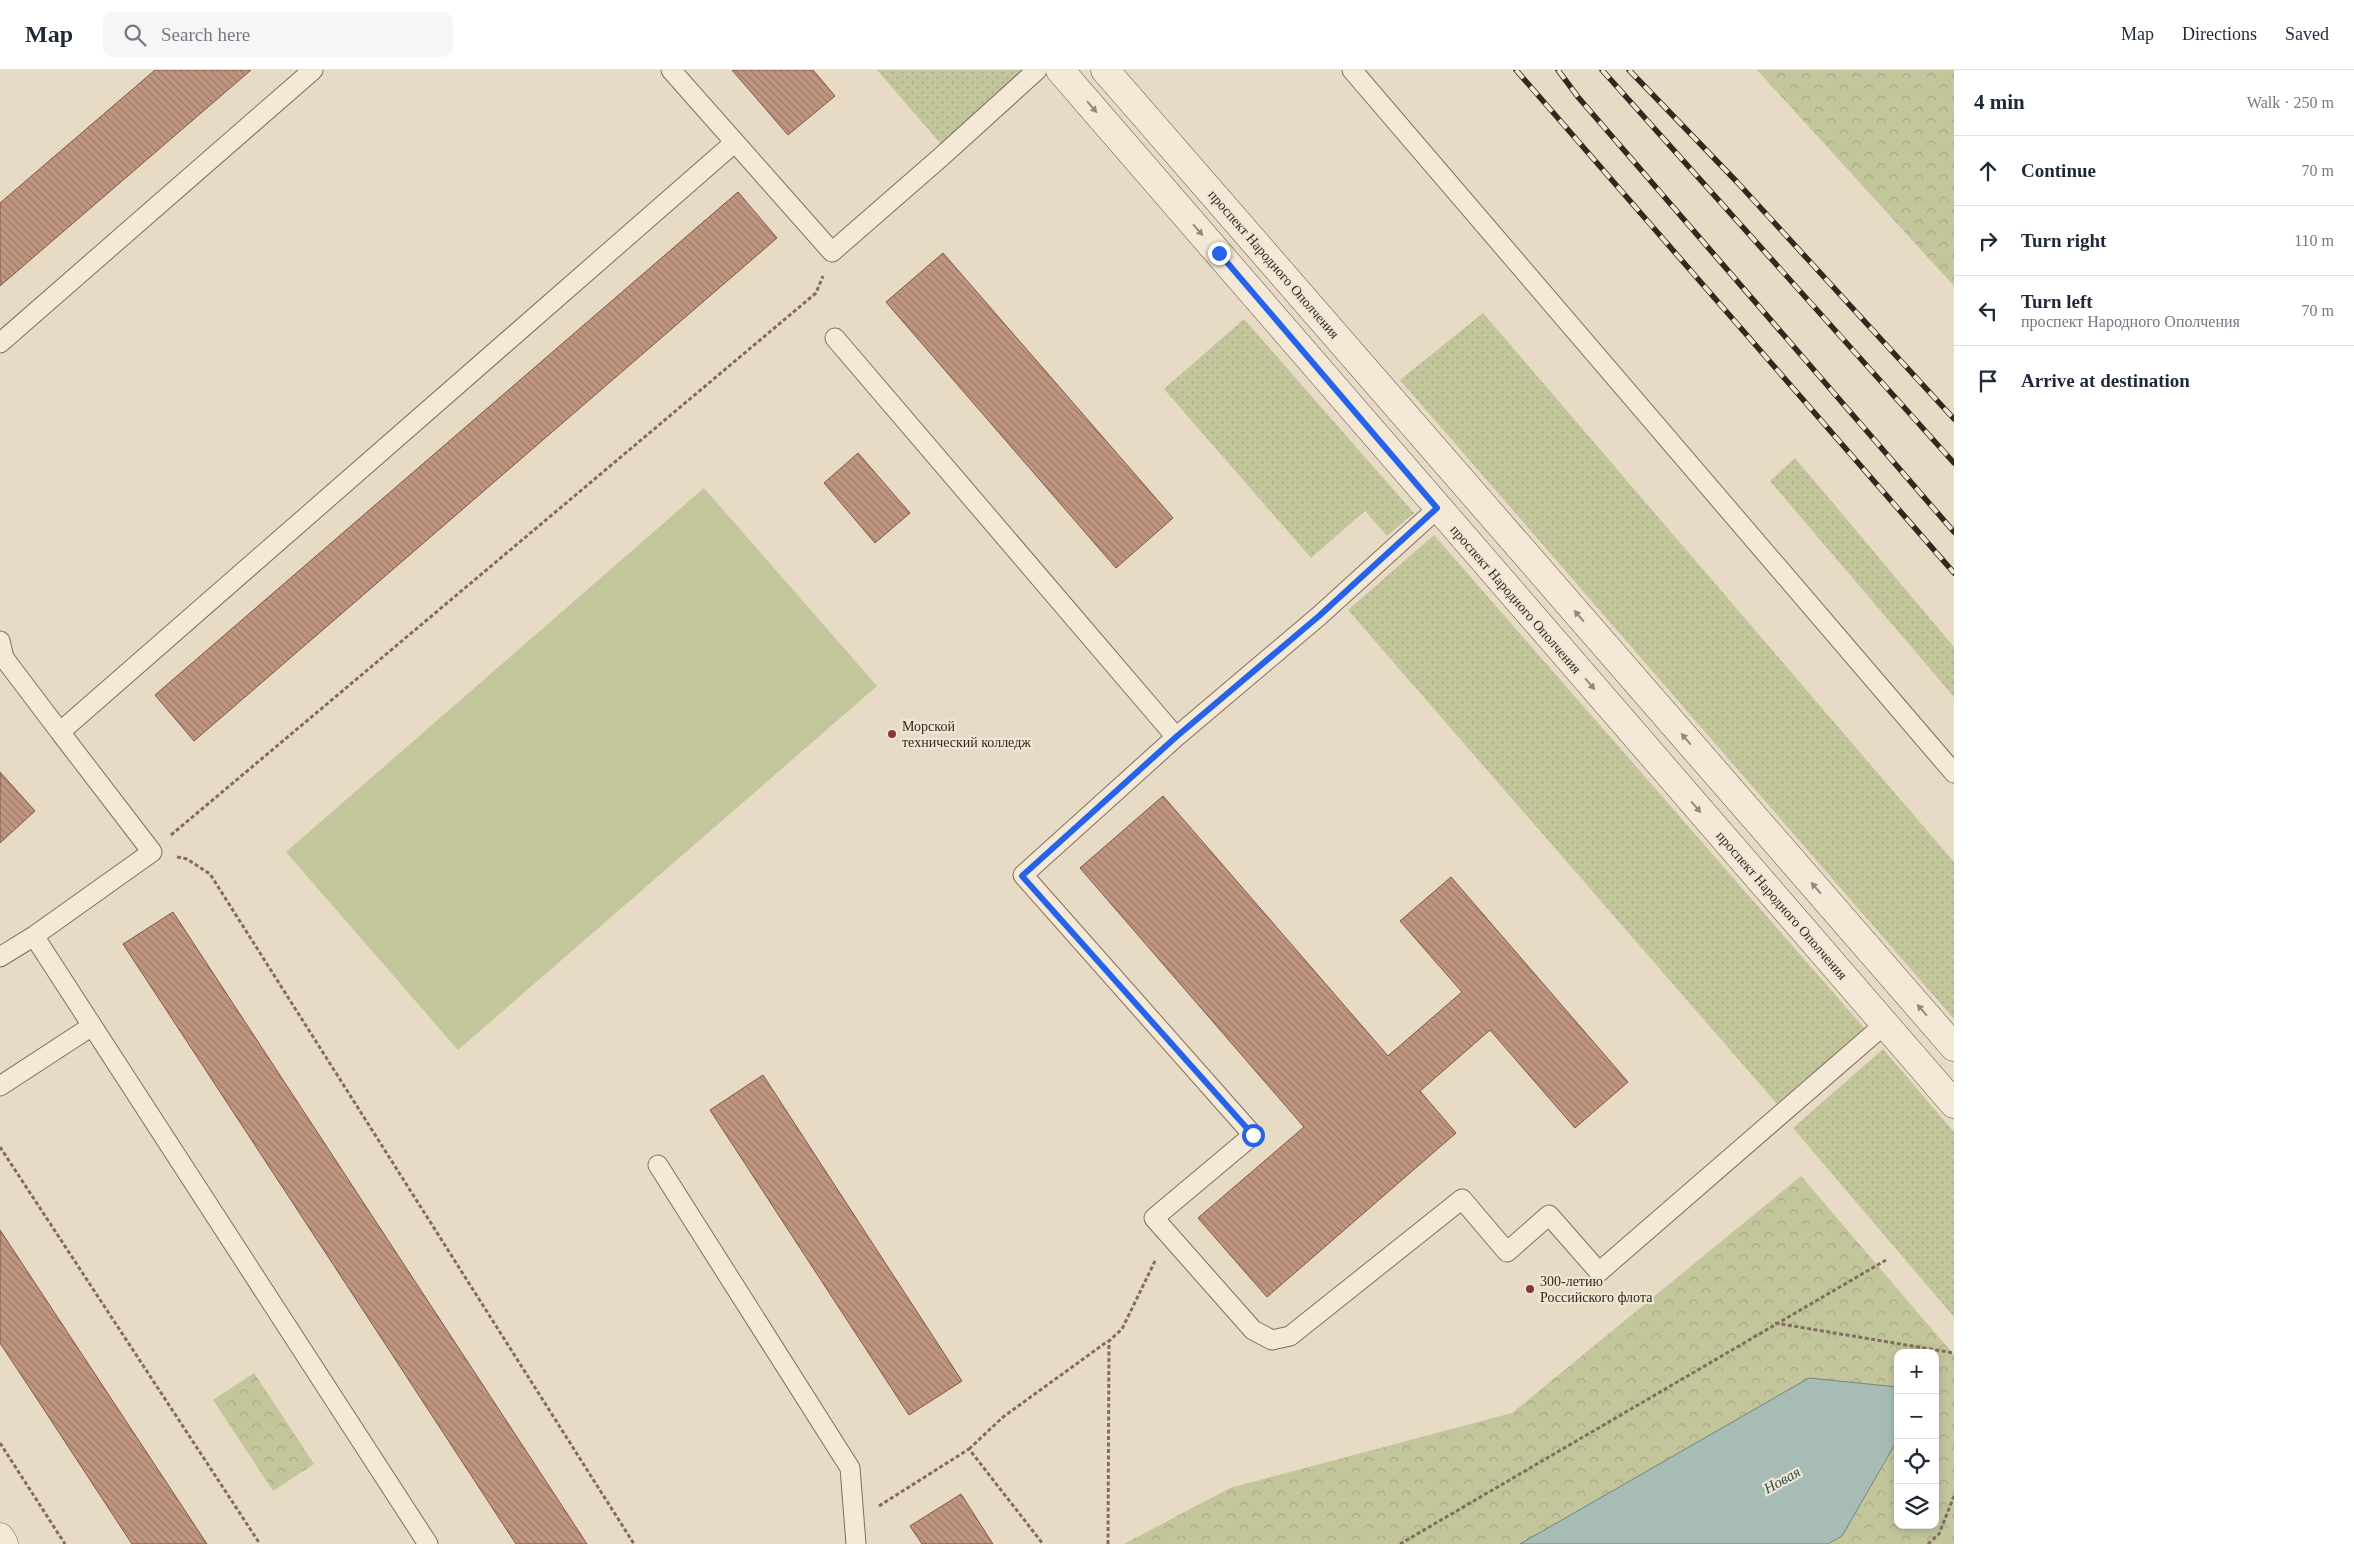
<!DOCTYPE html>
<meta charset="utf-8">
<style>
:root{--surface:#fff;--page:#f6f6f7;--text:#1f2937;--muted:#747a83;--line:#e0e1e3}
body{margin:0;font-family:"Times New Roman",serif;background:var(--page);color:var(--text)}
.controls{position:absolute;right:15px;bottom:15px;display:grid;overflow:hidden;border-radius:10px;box-shadow:0 2px 8px #0003}
.controls button{width:45px;height:45px;display:grid;place-items:center;padding:0;border:0;border-bottom:1px solid var(--line);background:var(--surface);color:var(--text);font:25px sans-serif}
.stop{position:absolute;width:15px;height:15px;margin:-11px;border:4px solid #2563eb;border-radius:50%;background:#fff}
.stop.end{background:#2563eb;border-color:#fff;box-shadow:0 1px 5px #0008}
.list{margin:0;padding:0;list-style:none}
h2{display:flex;justify-content:space-between;align-items:center;height:65px;margin:0;padding:0 20px;font-size:21px}
h2 small{font-size:16px;font-weight:400;color:var(--muted)}
.list li{display:grid;grid-template-columns:32px 1fr auto;gap:15px;align-items:center;box-sizing:border-box;height:70px;padding:0 20px;border-top:1px solid var(--line)}
.list b{display:block;font-size:19px;white-space:nowrap}
.list p{margin:0;font-size:16px;white-space:nowrap;color:var(--muted)}
.list em{font-size:16px;font-style:normal;color:var(--muted)}
.icon{flex:none;width:28px;height:28px;fill:none;stroke:currentColor;stroke-width:2;stroke-linecap:round;stroke-linejoin:round}
.map{position:relative;flex:none;width:1954px;height:1474px;overflow:hidden}
header{display:flex;align-items:center;gap:30px;box-sizing:border-box;height:70px;padding:0 25px;background:var(--surface);border-bottom:1px solid var(--line)}
header strong{font-size:24px}
nav{display:flex;gap:28px;margin-inline-start:auto;font-size:18px}
.search{width:350px;height:45px;background:var(--page);display:flex;align-items:center;gap:12px;box-sizing:border-box;padding:0 18px;border-radius:10px;color:var(--muted);font-size:19px}
main{display:flex}
aside{flex:1;background:var(--surface)}
.map>svg:first-child{display:block}
.grass{fill:url(#grass-dots)}
.forest{fill:url(#forest-crowns);fill-rule:evenodd}
.pitch{fill:#c3c59b}
.water{fill:#a6bcb4;stroke:#6e8980}
.building{fill:url(#building-back-hatch);stroke:#7d5747}
.lines{fill:none;stroke-linecap:round;stroke-linejoin:round}
.lane-casing{stroke:#816d5e;stroke-width:21}
.street-casing{stroke:#816d5e;stroke-width:29}
.secondary-casing{stroke:#634f41;stroke-width:29}
.path{stroke:#816d5e;stroke-width:3;stroke-dasharray:4 2.5;stroke-linecap:butt}
.lane{stroke:#f4e9d7;stroke-width:19}
.street{stroke:#f4e9d7;stroke-width:28}
.secondary{stroke:#f4e9d7;stroke-width:28}
.rail-casing{stroke:#33271f;stroke-width:5.5}
.rail{stroke:#f0e6d4;stroke-width:4;stroke-dasharray:11;stroke-linecap:butt}
.oneway{fill:#94887b}
.route{stroke:#2563eb;stroke-width:6}
.poi-dot{fill:#88353d;stroke:#f0e6d4;stroke-width:2}
.labels{text-anchor:middle;stroke-width:4.5;stroke-linejoin:round;paint-order:stroke}
.street-label{font-size:14px;fill:#33271f;stroke:#f0e6d4}
.poi-label{font-size:14px;fill:#33271f;stroke:#f0e6d4;text-anchor:start}
.water-label{font-size:15px;font-style:italic;fill:#31514c;stroke:#f0e6d4}
</style>
<header>
<strong>Map</strong>
<div class="search"><svg class="icon" aria-label="search" viewBox="0 0 24 24"><circle cx="10" cy="10" r="6"/><path d="M15 15l6 6"/></svg>Search here</div>
<nav><a>Map</a><a>Directions</a><a>Saved</a></nav>
</header>
<main>
<div class="map">
<svg width="1954" height="1474" viewBox="0 0 1954 1474">
<defs>
<pattern id="grass-dots" width="8" height="8" patternUnits="userSpaceOnUse" patternTransform="scale(1.25)"><rect width="8" height="8" fill="#c3c59b"/><path d="M2 2h.1M6 6h.1" fill="none" stroke="#a8a985" stroke-width="1.8" stroke-linecap="round"/></pattern>
<pattern id="forest-crowns" width="20" height="18" patternUnits="userSpaceOnUse" patternTransform="scale(1.25)"><rect width="20" height="18" fill="#c3c59b"/><path d="M2 6a3 3 0 1 1 6 0M12 15a3 3 0 1 1 6 0" fill="none" stroke="#a8a985"/></pattern>
<pattern id="building-back-hatch" width="6" height="6" patternUnits="userSpaceOnUse" patternTransform="scale(1.25)"><rect width="6" height="6" fill="#c19680"/><path d="M-1 5l2 2M0 0l6 6M5-1l2 2" fill="none" stroke="#9d7a68"/></pattern>
</defs>
<rect width="100%" height="100%" fill="#e8dbc5"/>
<path class="grass" d="M877 0H1027L941 74Z
M1483 243 1954 792V949L1400 310Z
M1244 249 1414 443 1387 466 1365 441 1311 488 1164 319Z
M1795 388 1954 577V627L1770 411Z
M1434 465 1865 959 1778 1035 1348 540Z
M1883 979 1954 1062V1247L1793 1058Z"/>
<path class="forest" d="M1757 0H1954V216Z
M1801 1106 1954 1285V1474H1124L1230 1418 1512 1343ZM1898 1283H1935V1455H1898Z
M254 1303 314 1394 273 1421 213 1330Z"/>
<path class="pitch" d="M704 418 877 616 458 980 286 782Z"/>
<path class="water" d="M1809 1308 1898 1317V1369L1842 1466 1828 1474H1520Z"/>
<path class="building" d="M155 0H251L0 216V133Z
M732 0H813L835 26 788 65Z
M738 122 777 168 194 671 155 625Z
M943 183 1173 448 1116 498 886 232Z
M858 383 910 443 875 473 824 413Z
M0 702 35 741 0 773Z
M1163 726 1388 986 1462 922 1400 851 1451 807 1628 1012 1575 1058 1490 960 1420 1021 1456 1063 1267 1227 1198 1148 1304 1057 1080 798Z
M173 842 587 1474H516L346 1214 123 874Z
M763 1005 962 1311 909 1345 710 1040Z
M0 1160 207 1474H132L41 1335 0 1273Z
M961 1424 993 1474H922L910 1456Z"/>
<g class="lines">
<defs>
<path id="lane" d="M671 0 832 182 941 87 1037 0
M1352 0 1954 703
M835 268 1176 667 1319 546 1437 439
M0 273 313 0
M0 571 4 588 60 662 734 73
M1176 667 1023 805 1253 1065 1154 1148 1253 1260 1272 1270 1290 1266 1462 1129 1507 1182 1549 1145 1599 1202 1885 954
M34 866 428 1474
M0 887 34 866 152 782 60 662
M0 1016 92 956
M658 1095 850 1398 856 1474"/>
<path id="street" d="M0 1467 4 1474"/>
<path id="secondary" d="M1060 0 1954 1034
M1105 0 1954 977"/>
</defs>
<use href="#lane" class="lane-casing"/>
<use href="#street" class="street-casing"/>
<use href="#secondary" class="secondary-casing"/>
<path class="path" d="M171 765 816 223 823 206
M177 787 187 789 210 804 634 1474
M0 1077 260 1474
M1775 1253 1954 1283
M0 1373 65 1474
M969 1379 1003 1347 1108 1271
M879 1436 969 1379 1043 1474
M1108 1474 1109 1271 1122 1259 1155 1191
M1400 1474 1886 1190
M1928 1474 1939 1464 1954 1426"/>
<use href="#lane" class="lane"/>
<use href="#street" class="street"/>
<use href="#secondary" class="secondary"/>
<defs>
<path id="rail" d="M1516 0 1954 503
M1558 0 1578 27 1954 462
M1602 0 1954 393
M1629 0 1737 112 1954 349"/>
</defs>
<use href="#rail" class="rail-casing"/>
<use href="#rail" class="rail"/>
</g>
<defs><path id="oneway-solid" d="M-6-.8H1V-3.2L6.5 0L1 3.2V.8H-6Z" transform="scale(1.25)"/></defs>
<g class="oneway">
<use href="#oneway-solid" transform="translate(1092 37) rotate(49)"/>
<use href="#oneway-solid" transform="translate(1198 160) rotate(49)"/>
<use href="#oneway-solid" transform="translate(1579 546) rotate(-131)"/>
<use href="#oneway-solid" transform="translate(1590 614) rotate(49)"/>
<use href="#oneway-solid" transform="translate(1686 669) rotate(-131)"/>
<use href="#oneway-solid" transform="translate(1696 737) rotate(49)"/>
<use href="#oneway-solid" transform="translate(1816 818) rotate(-131)"/>
<use href="#oneway-solid" transform="translate(1922 940) rotate(-131)"/>
</g>
<g class="lines">
<path class="route" d="M1219 183 1437 438 1319 546 1176 667 1022 806 1253 1065"/>
</g>
<g class="poi-dot">
<circle cx="892" cy="664" r="5"/>
<circle cx="1530" cy="1219" r="5"/>
</g>
<g class="labels">
<g class="street-label">
<text transform="translate(1274 194) rotate(49)" y="5">проспект Народного Ополчения</text>
<text transform="translate(1516 529) rotate(49)" y="5">проспект Народного Ополчения</text>
<text transform="translate(1782 835) rotate(49)" y="5">проспект Народного Ополчения</text>
</g>
<g class="poi-label">
<text x="902" y="661">Морской<tspan x="902" dy="16">технический колледж</tspan></text>
<text x="1540" y="1216">300-летию<tspan x="1540" dy="16">Российского флота</tspan></text>
</g>
<g class="water-label">
<text transform="translate(1782 1410) rotate(-29)" y="5">Новая</text>
</g>
</g>
</svg>
<div class="controls">
<button>+</button>
<button>−</button>
<button><svg class="icon" aria-label="locate" viewBox="0 0 24 24"><circle cx="12" cy="12" r="6"/><path d="M12 2v4M12 18v4M2 12h4M18 12h4"/></svg></button>
<button><svg class="icon" aria-label="layers" viewBox="0 0 24 24"><path d="M12 4l9 5-9 5-9-5zM3 14l9 5 9-5"/></svg></button>
</div>
<div class="stop" style="left:1253px;top:1065px"></div>
<div class="stop end" style="left:1219px;top:183px"></div>
</div>
<aside>
<h2>4 min<small>Walk · 250 m</small></h2>
<ul class="list">
<li><svg class="icon" aria-label="ahead" viewBox="0 0 24 24"><path d="M12 20V5M6 11l6-6 6 6"/></svg><div><b>Continue</b></div><em>70 m</em></li>
<li><svg class="icon" aria-label="right" viewBox="0 0 24 24"><path d="M7 20v-9h11M14 6l5 5-5 5"/></svg><div><b>Turn right</b></div><em>110 m</em></li>
<li><svg class="icon" aria-label="left" viewBox="0 0 24 24"><path d="M17 20v-9H6M10 6l-5 5 5 5"/></svg><div><b>Turn left</b><p>проспект Народного Ополчения</p></div><em>70 m</em></li>
<li><svg class="icon" aria-label="arrive" viewBox="0 0 24 24"><path d="M6 21V4h12l-3 4 3 4H6"/></svg><div><b>Arrive at destination</b></div></li>
</ul>
</aside>
</main>
